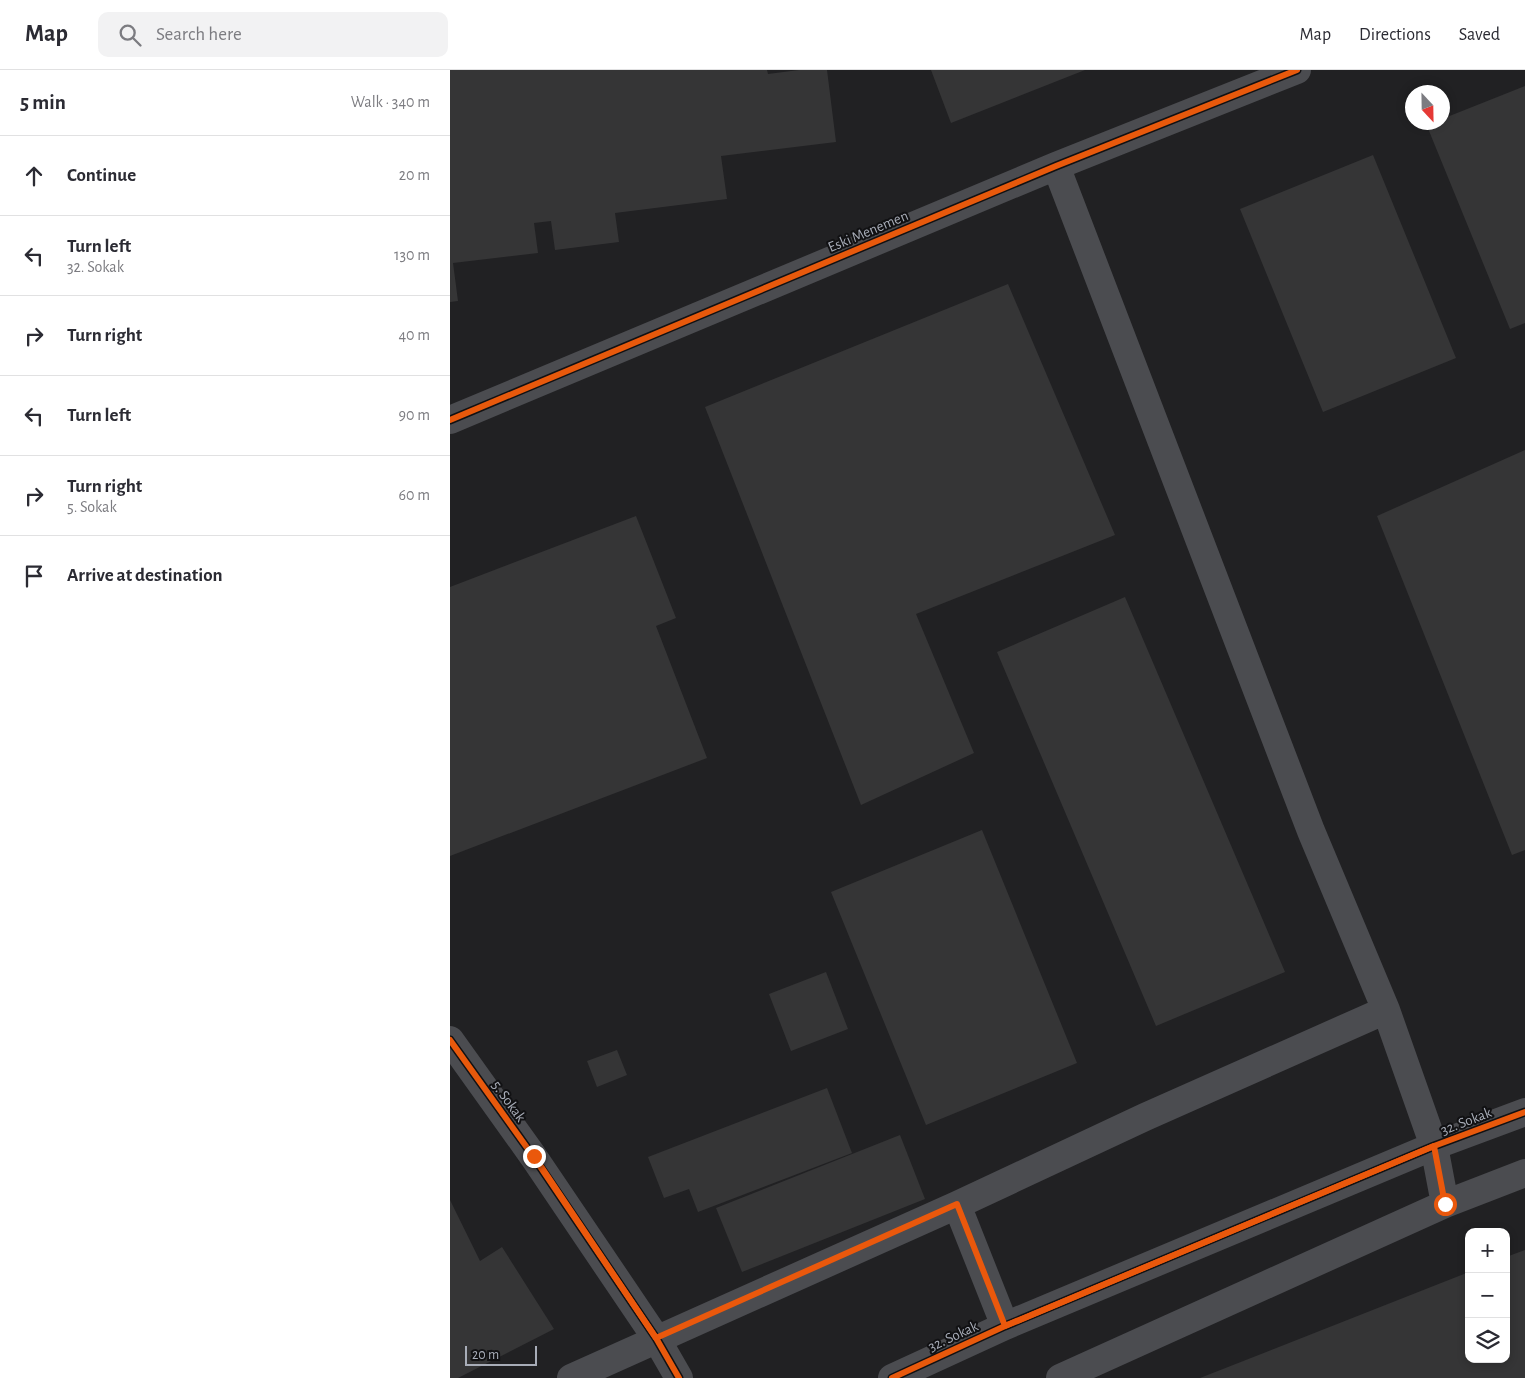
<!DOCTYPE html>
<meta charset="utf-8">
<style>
:root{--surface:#fff;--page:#f2f2f3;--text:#2b2b33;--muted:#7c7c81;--line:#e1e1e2}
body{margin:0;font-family:"Alegreya Sans",sans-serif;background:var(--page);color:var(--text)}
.controls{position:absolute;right:15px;bottom:15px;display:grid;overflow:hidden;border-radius:10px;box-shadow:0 2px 8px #0003}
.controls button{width:45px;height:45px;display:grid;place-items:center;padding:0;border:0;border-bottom:1px solid var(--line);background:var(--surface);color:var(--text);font:25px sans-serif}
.compass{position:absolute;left:955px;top:15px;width:45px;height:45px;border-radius:50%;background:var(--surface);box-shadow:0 2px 8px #0003;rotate:158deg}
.scale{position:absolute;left:15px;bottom:12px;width:72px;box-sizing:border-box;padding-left:5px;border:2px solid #a8adb8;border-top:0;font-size:14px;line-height:18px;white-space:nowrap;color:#a8adb8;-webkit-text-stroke:4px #111113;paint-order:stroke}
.stop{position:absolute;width:15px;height:15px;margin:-11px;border:4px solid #ea580c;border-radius:50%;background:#fff}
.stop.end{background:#ea580c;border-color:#fff;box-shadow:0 1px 5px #0008}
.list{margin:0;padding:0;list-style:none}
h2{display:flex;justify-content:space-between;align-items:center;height:65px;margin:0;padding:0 20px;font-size:21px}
h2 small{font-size:16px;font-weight:400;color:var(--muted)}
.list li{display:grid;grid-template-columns:32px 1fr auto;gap:15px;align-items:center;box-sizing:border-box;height:80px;padding:0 20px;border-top:1px solid var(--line)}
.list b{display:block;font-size:19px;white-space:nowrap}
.list p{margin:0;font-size:16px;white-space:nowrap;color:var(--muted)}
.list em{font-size:16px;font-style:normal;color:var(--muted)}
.icon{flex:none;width:28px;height:28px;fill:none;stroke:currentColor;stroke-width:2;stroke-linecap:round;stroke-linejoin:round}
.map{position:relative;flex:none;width:1075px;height:1308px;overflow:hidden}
header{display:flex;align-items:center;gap:30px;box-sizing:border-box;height:70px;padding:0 25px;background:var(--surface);border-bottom:1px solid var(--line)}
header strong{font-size:24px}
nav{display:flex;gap:28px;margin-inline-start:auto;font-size:18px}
.search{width:350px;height:45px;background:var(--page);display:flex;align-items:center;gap:12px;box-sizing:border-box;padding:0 18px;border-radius:10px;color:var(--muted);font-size:19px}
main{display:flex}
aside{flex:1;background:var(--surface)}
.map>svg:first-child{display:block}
.built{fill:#212123;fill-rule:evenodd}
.building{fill:#353536}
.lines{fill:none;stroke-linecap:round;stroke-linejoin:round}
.minor{stroke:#4b4c50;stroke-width:28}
.cycleway-casing{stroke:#111113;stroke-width:9}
.cycleway{stroke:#e8590c;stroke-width:6}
.route{stroke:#ea580c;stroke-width:6}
.labels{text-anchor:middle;stroke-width:4;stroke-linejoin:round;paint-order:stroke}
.street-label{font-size:15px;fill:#a8adb8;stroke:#111113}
</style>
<header>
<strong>Map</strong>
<div class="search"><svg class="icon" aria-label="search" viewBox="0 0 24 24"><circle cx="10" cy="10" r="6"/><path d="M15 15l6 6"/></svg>Search here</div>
<nav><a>Map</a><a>Directions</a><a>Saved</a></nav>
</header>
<main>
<aside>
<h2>5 min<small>Walk · 340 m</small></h2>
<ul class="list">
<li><svg class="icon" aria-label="ahead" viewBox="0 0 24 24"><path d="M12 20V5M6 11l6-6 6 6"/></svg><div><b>Continue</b></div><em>20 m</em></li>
<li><svg class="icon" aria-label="left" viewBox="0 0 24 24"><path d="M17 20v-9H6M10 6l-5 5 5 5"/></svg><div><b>Turn left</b><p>32. Sokak</p></div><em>130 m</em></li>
<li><svg class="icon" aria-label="right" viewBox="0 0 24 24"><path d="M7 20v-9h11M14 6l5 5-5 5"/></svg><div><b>Turn right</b></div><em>40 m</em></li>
<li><svg class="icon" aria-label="left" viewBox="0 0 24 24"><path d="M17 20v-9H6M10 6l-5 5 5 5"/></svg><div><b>Turn left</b></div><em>90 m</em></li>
<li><svg class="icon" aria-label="right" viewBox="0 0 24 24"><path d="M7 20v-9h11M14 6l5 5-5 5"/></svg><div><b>Turn right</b><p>5. Sokak</p></div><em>60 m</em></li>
<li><svg class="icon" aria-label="arrive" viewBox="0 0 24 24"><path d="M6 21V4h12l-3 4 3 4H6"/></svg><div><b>Arrive at destination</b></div></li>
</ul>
</aside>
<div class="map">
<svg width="1075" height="1308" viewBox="0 0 1075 1308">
<rect width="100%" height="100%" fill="#171717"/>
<path class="built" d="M0 0H1075V1308H0ZM962 22H992V52H962ZM1019 1162H1056V1289H1019Z"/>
<path class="building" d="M0 0H317L318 4 349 0H377L386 72 271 86 277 129 165 143 169 172 105 180 101 151 84 153 88 183 3 193 8 231 0 232Z
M481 0H635L501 53Z
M1075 16V253L1060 259 977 56 985 52H992V49Z
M923 85 1006 288 873 342 790 139Z
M558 214 665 465 466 544 524 683 411 735 255 337Z
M1075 380V780L1062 785 927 446Z
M186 446 226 548 206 556 257 688 0 786V517Z
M675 527 835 902 706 956 547 582Z
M532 760 627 993 476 1055 381 822Z
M376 902 398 959 341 981 319 924Z
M167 980 177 1005 147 1017 137 991Z
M377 1018 402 1083 248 1142 239 1119 214 1128 198 1087Z
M450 1065 475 1129 292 1202 266 1138Z
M0 1130 30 1191 52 1177 104 1259 8 1308H0Z
M1075 1180V1308H750L1019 1202V1289H1056V1187Z"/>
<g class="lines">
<path class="minor" d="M606 96 861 761 936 940 984 1076 995 1134
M0 350 606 96 847 0
M0 970 83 1086 206 1268 229 1308
M507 1135 555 1256
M121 1308 507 1135 695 1047 936 940
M442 1308 555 1256 984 1076 1075 1042
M610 1308 995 1134 1075 1103"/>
<defs>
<path id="cycleway" d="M0 350 606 96 847 0
M0 970 83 1086 206 1268 229 1308
M442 1308 555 1256 984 1076 1075 1042"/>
</defs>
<use href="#cycleway" class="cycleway-casing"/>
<use href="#cycleway" class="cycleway"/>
</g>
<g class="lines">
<path class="route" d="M84 1086 206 1268 507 1134 555 1256 984 1076 995 1134"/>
</g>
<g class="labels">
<g class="street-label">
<text transform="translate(418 161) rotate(-23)" y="5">Eski Menemen</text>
<text transform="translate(59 1031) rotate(54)" y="5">5. Sokak</text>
<text transform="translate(1016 1051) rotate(-21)" y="5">32. Sokak</text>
<text transform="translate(503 1266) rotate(-25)" y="5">32. Sokak</text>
</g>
</g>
</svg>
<div class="controls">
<button>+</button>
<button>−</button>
<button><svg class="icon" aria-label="layers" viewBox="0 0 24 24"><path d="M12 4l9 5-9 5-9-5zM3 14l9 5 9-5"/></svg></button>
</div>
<svg class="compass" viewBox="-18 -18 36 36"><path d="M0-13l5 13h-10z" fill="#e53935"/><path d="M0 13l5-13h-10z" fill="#7c7c81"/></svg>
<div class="scale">20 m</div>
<div class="stop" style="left:995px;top:1134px"></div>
<div class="stop end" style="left:84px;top:1086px"></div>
</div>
</main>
